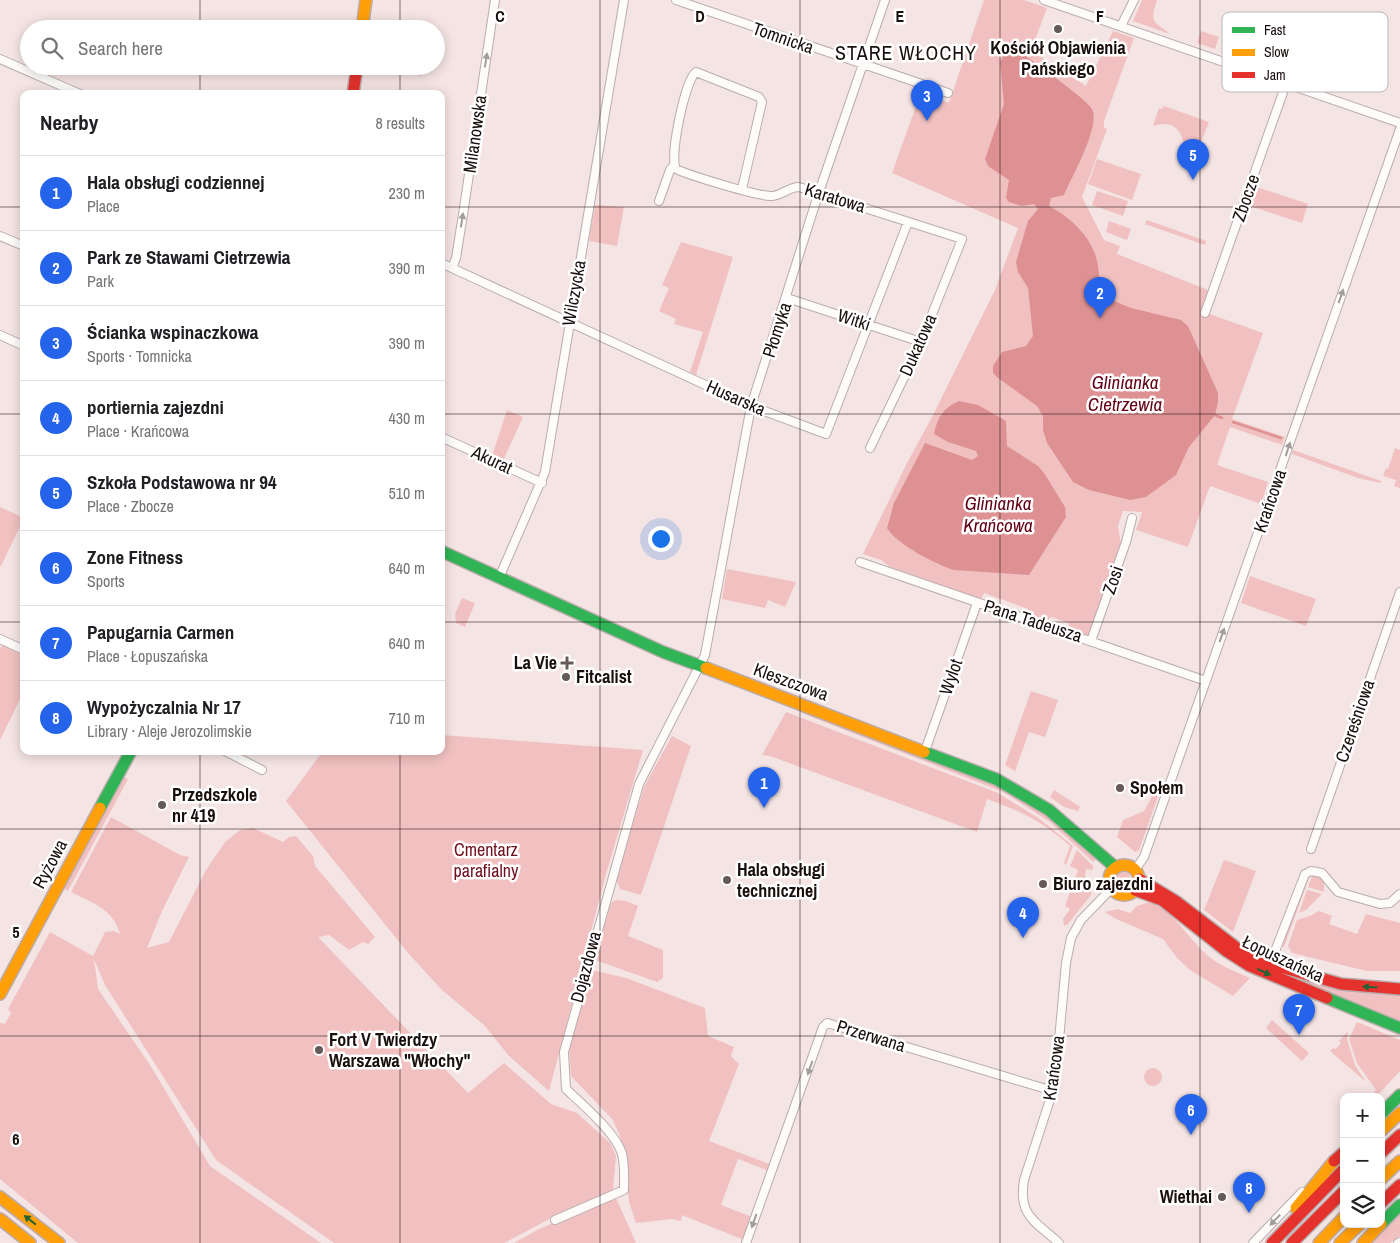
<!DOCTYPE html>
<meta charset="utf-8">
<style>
:root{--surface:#fff;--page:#f2f2f2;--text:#202124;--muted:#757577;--line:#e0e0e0;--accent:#2563eb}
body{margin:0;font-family:"Archivo Narrow",sans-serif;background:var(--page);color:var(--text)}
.controls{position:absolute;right:15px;bottom:15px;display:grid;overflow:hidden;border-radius:10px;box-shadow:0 2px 12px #0003}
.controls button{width:45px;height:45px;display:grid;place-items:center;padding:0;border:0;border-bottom:1px solid var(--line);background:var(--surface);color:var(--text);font:25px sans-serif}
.you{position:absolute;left:660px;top:538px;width:18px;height:18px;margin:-12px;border:4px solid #fff;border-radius:50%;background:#1a73e8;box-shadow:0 0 0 8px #1a73e833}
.badge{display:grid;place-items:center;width:32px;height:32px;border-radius:50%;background:var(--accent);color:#fff;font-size:16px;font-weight:700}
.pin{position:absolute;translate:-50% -41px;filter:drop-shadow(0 1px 2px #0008)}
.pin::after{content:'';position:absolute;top:26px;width:18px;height:15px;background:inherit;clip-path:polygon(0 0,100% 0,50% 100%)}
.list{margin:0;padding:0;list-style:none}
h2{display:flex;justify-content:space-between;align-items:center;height:65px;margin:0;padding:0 20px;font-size:21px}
h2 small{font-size:16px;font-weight:400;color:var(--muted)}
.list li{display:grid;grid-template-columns:32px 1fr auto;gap:15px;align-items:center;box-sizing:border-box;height:75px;padding:0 20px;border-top:1px solid var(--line)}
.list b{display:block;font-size:19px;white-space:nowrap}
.list p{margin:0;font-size:16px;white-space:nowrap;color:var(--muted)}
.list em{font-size:16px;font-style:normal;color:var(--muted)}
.icon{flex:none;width:28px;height:28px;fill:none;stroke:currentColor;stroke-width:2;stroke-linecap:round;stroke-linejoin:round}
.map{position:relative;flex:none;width:1400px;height:1243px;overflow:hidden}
.search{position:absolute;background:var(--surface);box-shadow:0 2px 12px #0003;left:20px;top:20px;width:425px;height:55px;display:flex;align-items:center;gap:12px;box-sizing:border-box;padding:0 18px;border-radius:28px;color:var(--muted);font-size:19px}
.panel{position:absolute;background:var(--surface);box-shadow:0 2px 12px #0003;left:20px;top:90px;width:425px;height:665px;border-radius:10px}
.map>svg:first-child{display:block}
.green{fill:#f0c1c0}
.water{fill:#de9192}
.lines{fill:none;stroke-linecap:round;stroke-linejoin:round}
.stream{stroke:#de9192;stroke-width:2.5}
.street-casing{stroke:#baacac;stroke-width:10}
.fast-casing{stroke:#baacac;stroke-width:14}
.slow-casing{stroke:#baacac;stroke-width:14}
.jam-casing{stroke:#baacac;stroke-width:14}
.street{stroke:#fefbfb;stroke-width:8}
.fast{stroke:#30b455;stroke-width:11}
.slow{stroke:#ff9f0a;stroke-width:11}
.jam{stroke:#e5322d;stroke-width:11}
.oneway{fill:#a29d9c}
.oneway2{fill:#246232}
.grid{fill:none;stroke:#190f0e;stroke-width:1;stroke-opacity:0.55}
.poi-dot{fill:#665a59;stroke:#fff;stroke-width:2}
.labels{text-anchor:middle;stroke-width:5;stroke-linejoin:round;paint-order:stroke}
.street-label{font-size:18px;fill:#190f0e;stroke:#fff}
.poi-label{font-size:18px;font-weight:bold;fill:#190f0e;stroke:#fff;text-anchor:start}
.park-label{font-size:18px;fill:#6f101d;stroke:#fff}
.water-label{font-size:19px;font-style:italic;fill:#620013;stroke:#fff}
.quarter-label{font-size:20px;letter-spacing:1px;fill:#190f0e;stroke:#fff}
.key{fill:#fff;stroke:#bab7b7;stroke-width:1}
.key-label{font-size:14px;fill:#190f0e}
.grid-label{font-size:16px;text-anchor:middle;font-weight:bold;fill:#190f0e;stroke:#fff;stroke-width:5;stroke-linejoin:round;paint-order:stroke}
</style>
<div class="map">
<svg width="1400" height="1243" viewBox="0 0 1400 1243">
<rect width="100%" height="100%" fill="#f5e4e4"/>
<path class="green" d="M984 0H1024L1047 8 1032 48 1044 59 1086 86 1113 31 1134 38 1104 121V128L1107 129 1082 197 1104 240 1120 246 1117 254 1208 290 1201 311 1263 333 1232 419 1285 437 1282 445 1230 427 1217 465 1268 482 1261 504 1210 486 1188 547 1136 530 1142 512 1123 511 1118 526 1121 544 1089 635 1068 629 1069 623 1051 617 1046 623 1027 615 1028 609 984 593 981 599 890 567 881 560 863 554 906 465 931 419 995 290 1018 228 892 173 921 92 949 103Z
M1142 0H1157C1149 24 1154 21 1170 34L1133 21Z
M1201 31 1219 37 1215 49 1197 43Z
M368 66H424L422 76 368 68Z
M1164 106 1209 122 1198 150 1184 145C1181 127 1170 120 1153 126L1159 108 1162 109Z
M1097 159 1141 174 1132 200 1088 184Z
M1257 187 1308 204 1302 223 1250 206Z
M1097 191 1128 201 1123 216 1092 205Z
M595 205 624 207 617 246 589 241Z
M1147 220 1206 241 1205 245 1145 224Z
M1109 221 1131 229 1127 240 1106 232Z
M681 242 733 257 696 375 690 372 703 332 674 324 676 319 659 311 669 288 662 285Z
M507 410 523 417 503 461 492 456Z
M1395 448 1400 450V488L1394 486 1396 480 1383 476 1386 468 1388 469Z
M1293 450 1381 481V483L1358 478 1292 454Z
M0 507 24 518 1 566H0Z
M727 569 796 582 785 607 768 600 765 608 722 599Z
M1250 576 1316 599 1306 626 1241 603Z
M462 598 475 603 465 627 456 623 455 614Z
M2 645 24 656V691L0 740V649Z
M1031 691 1058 700 1045 737 1029 732 1015 771 1005 765Z
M786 712 998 793 1040 819 1073 846 1066 865 1064 863 1070 846C1040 820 1024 813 987 799L977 832 770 756 762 755Z
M799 712 808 713 992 782 1040 809 1096 859 1093 862 1050 822 1003 792Z
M441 735 643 750 606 874 549 1091 509 1056 484 1025 442 990 408 953 286 801 323 751H441Z
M672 736 691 746 641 895 620 889 616 880 644 787Z
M123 777 128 779 70 887 68 891 63 888Z
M1054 790 1080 807 1078 811 1064 807 1050 797Z
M1155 791H1160L1139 850 1135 852 1117 837 1123 820 1144 811Z
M111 817 180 855 189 857 162 911 147 948 169 942 206 870 225 842 240 830 253 828 283 842 289 837 296 836 313 856 315 866 375 937 368 944 363 942 349 950 329 935 318 937 468 1093 504 1063 551 1104 577 1113 610 1143 616 1156 613 1190 555 1216 504 1243H334L216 1160 105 985 94 959 98 989 152 1068 210 1166 321 1243H78L0 1179V1023L5 1024 11 1013 8 1009 50 932 93 956 105 932 114 931 120 934C113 909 93 903 71 892Z
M1077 850 1093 866V870L1086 869 1084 884 1091 885V895L1068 924 1064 926 1063 919 1070 909 1065 906 1078 870 1070 866Z
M1224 860 1256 871 1233 932 1204 910Z
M1115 880a8 8 0 1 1 16 0a8 8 0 1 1-16 0Z
M1313 874 1319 875 1324 882V892L1308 887Z
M1310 875 1284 947 1282 946 1305 879Z
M1307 890 1322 894 1306 910 1299 913Z
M616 900 626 901 638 906 628 936 663 950V978L657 982 595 960 611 903Z
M1149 902C1179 913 1191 947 1218 963 1228 969 1240 973 1250 978L1233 996 1190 970 1177 958 1163 939 1114 918 1105 912 1118 909 1130 913 1137 906Z
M1319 911 1332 916 1329 924 1357 934 1366 914 1400 923V971H1367L1292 953 1288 946 1297 920 1310 916Z
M592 970 626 978 705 1008 708 1036 734 1047 731 1056 739 1064 709 1141 772 1165 769 1171 738 1159 721 1205 752 1217 744 1240 682 1215 681 1221 672 1219 636 1223 629 1202 625 1153 619 1134 613 1120 571 1076 569 1047Z
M1280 973 1339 989 1400 994V1021Z
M1272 1020 1309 1053 1302 1061 1266 1028Z
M1357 1022 1400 1040V1071L1376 1097H1370L1376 1090 1357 1063 1349 1039Z
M1348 1031 1347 1039 1355 1065 1366 1082 1330 1051 1333 1048 1336 1049 1341 1043 1339 1041Z
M1144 1077a9 9 0 1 1 18 0a9 9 0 1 1-18 0Z
M616 1198 636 1243H514L539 1229Z
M1400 1213V1236L1390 1243H1368Z"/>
<path class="water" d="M1014 50 1023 54C1034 62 1089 101 1092 109 1101 126 1071 178 1064 195L1051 198 1049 206C1070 217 1092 237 1097 261 1100 274 1098 288 1107 298L1131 308 1181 320 1188 326 1218 393V402L1215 415 1189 447 1176 475 1146 497 1130 500 1089 490 1073 482 1047 443 1043 430V416L1037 406 998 378 993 373V366L1002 352 1026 346 1033 336 1028 288 1018 272 1016 262 1028 221 1038 209 1034 204 1022 206 1009 202 1006 198 1009 180 988 166 985 159 1004 104 1000 62 1005 53Z
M959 401 978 405 1006 421 1007 446 1038 466 1044 473 1065 507 1066 517 1029 575 954 570C937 565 896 544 887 528L894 503 925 443 972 460 978 456 976 451 948 442 934 434C937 418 944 407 959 401Z"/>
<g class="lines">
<path class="stream" d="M1215 415 1222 418
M1233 422 1281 438"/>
<defs>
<path id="street" d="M676 0 948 93
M1044 0 1400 123
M1121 26 1134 0
M0 59 80 94
M742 189 762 102 759 97 696 72C685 80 669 157 676 169 691 176 754 195 770 196 780 197 788 187 799 187L962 239 921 342 870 448
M659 201 670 170 674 165
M0 236 24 246
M441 263 751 406 826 434 908 222
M452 268 456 258 464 208 495 0
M787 298 921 342
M1205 313 1286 84
M0 335 24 346
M441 437 542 483
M860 562 1206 681
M499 578 545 472 624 0
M0 639 24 650
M1091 641 1126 542 1132 518
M225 751 262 770
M925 751 977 603
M1311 849 1400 592
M1135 870 1144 857 1400 129
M1270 964 1305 874 1311 871 1322 873 1338 892 1380 904 1390 903 1400 894
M555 1220 624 1190C624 1178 625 1165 622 1154 616 1133 583 1105 566 1089L564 1052 639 784 705 655 751 406 819 192 885 0
M746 1243 823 1027 827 1023 1053 1091
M1059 1243C1035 1221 1018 1216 1024 1180L1055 1084 1066 963 1071 938 1081 920 1111 889
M1253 1243 1302 1192
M1398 1243 1400 1242"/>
<path id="fast" d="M441 551 663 652 706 668
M924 752 996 779 1049 810 1115 867
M100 808 131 751
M1327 998 1400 1028
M1381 1114 1400 1095
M1381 1224 1400 1205"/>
<path id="slow" d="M362 29 366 0
M706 668 924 752
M1109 880a15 15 0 1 1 30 0a15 15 0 1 1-30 0Z
M0 994 100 808
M1381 1131 1400 1113
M1381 1179 1400 1161
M0 1197 59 1243
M1296 1208 1334 1161
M0 1219 30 1243
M1319 1243 1344 1217
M1340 1243 1360 1224
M1363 1243 1381 1224"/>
<path id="jam" d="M353 94 357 66
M1139 879 1177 902 1237 948 1270 964 1341 984 1400 989
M1135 890 1162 900 1225 950 1250 966 1327 998
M1381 1153 1400 1135
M1334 1161 1344 1152
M1381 1203 1400 1185
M1272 1243 1344 1169
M1292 1243 1344 1191"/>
</defs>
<use href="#street" class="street-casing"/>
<use href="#fast" class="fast-casing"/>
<use href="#slow" class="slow-casing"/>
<use href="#jam" class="jam-casing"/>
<use href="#street" class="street"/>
<use href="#fast" class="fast"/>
<use href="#slow" class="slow"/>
<use href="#jam" class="jam"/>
</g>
<defs><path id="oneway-solid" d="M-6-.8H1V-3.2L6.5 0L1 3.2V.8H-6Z" transform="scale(1.25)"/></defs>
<g class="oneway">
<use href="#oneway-solid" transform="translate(486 60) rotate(-81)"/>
<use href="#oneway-solid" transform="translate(462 220) rotate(-81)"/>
<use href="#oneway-solid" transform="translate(1341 296) rotate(-71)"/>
<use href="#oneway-solid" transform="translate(1288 449) rotate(-72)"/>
<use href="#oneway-solid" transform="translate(1222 635) rotate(-71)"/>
<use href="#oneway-solid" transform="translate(810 1068) rotate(109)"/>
<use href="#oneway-solid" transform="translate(1275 1220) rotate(134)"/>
<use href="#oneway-solid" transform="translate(754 1221) rotate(109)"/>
</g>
<g class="oneway2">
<use href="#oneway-solid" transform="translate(1264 972) rotate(25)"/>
<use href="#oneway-solid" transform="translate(1370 987) rotate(-176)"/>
<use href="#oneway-solid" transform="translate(30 1220) rotate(-142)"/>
</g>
<path class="grid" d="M200 0V29M400 0V29M600 0V1243M800 0V1243M1000 0V1243M1200 0V1243M200 66V94M400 66V94M0 207H24M441 207H1400M0 414H24M441 414H1400M0 622H24M441 622H1400M200 751V1243M400 751V1243M0 829H1400M0 1036H1400"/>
<g class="poi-dot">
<circle cx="1058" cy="29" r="5"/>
<path d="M564.5 655.5h5v5h5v5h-5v5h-5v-5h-5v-5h5z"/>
<circle cx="566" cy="677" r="5"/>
<circle cx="1120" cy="788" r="5"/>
<circle cx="162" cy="805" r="5"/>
<circle cx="727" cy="880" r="5"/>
<circle cx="1043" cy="884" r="5"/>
<circle cx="319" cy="1050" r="5"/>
<circle cx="1222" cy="1197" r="5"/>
</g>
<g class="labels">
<g class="street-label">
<text transform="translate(783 38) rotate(19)" y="6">Tomnicka</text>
<text transform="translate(475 134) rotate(-82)" y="6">Milanowska</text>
<text transform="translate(835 198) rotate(17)" y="6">Karatowa</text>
<text transform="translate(1246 198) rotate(-71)" y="6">Zbocze</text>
<text transform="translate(574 293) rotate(-80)" y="6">Wilczycka</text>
<text transform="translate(854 320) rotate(18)" y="6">Witki</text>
<text transform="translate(777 330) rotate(-72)" y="6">Płomyka</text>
<text transform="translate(918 345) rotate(-66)" y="6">Dukatowa</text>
<text transform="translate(736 398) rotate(24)" y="6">Husarska</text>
<text transform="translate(492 460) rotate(25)" y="6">Akurat</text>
<text transform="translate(1270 501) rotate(-71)" y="6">Krańcowa</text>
<text transform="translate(1113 580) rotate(-71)" y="6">Zosi</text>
<text transform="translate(1033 621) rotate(18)" y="6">Pana Tadeusza</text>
<text transform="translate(951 677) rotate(-71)" y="6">Wylot</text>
<text transform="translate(791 682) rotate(20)" y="6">Kleszczowa</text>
<text transform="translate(1355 721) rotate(-71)" y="6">Czereśniowa</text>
<text transform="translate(50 864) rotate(-62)" y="6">Ryżowa</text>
<text transform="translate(1283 959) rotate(25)" y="6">Łopuszańska</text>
<text transform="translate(586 967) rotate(-75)" y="6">Dojazdowa</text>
<text transform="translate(871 1036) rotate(17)" y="6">Przerwana</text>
<text transform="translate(1054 1068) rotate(-82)" y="6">Krańcowa</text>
</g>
<g class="poi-label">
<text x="1058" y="54" text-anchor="middle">Kościół Objawienia<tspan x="1058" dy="21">Pańskiego</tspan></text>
<text x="557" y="669" text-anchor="end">La Vie</text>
<text x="576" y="683">Fitcalist</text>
<text x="1130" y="794">Społem</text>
<text x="172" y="801">Przedszkole<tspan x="172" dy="21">nr 419</tspan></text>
<text x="737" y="876">Hala obsługi<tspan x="737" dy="21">technicznej</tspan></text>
<text x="1053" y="890">Biuro zajezdni</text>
<text x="329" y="1046">Fort V Twierdzy<tspan x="329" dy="21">Warszawa "Włochy"</tspan></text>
<text x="1212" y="1203" text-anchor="end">Wiethai</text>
</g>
<g class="park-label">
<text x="486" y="856">Cmentarz<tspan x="486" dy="21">parafialny</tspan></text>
</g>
<g class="water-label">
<text x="1125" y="389">Glinianka<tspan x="1125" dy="22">Cietrzewia</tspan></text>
<text x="998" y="510">Glinianka<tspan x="998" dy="22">Krańcowa</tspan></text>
</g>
<g class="quarter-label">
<text x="906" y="60">STARE WŁOCHY</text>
</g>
</g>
<rect x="1222" y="12" width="166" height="80" rx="8" class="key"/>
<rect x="1232" y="27" width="23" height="6" fill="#30b455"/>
<rect x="1232" y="49" width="23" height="7" fill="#ff9f0a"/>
<rect x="1232" y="72" width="23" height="6" fill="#e5322d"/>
<g class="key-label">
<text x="1264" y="35">Fast</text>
<text x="1264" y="57">Slow</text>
<text x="1264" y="80">Jam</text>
</g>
<g class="grid-label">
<text x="500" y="22">C</text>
<text x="700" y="22">D</text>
<text x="900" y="22">E</text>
<text x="1100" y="22">F</text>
<text x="16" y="938">5</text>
<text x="16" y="1145">6</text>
</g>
</svg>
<div class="controls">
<button>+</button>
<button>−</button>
<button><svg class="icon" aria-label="layers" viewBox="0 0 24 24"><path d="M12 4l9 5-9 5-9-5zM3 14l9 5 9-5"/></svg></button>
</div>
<div class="you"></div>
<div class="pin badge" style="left:764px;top:808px">1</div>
<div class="pin badge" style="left:1100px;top:318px">2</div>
<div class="pin badge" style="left:927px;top:121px">3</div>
<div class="pin badge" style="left:1023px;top:938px">4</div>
<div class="pin badge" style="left:1193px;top:180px">5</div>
<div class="pin badge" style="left:1191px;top:1135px">6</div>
<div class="pin badge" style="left:1299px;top:1035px">7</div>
<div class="pin badge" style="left:1249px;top:1213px">8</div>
<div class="search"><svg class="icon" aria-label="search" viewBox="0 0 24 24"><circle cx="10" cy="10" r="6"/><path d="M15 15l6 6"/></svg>Search here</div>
<section class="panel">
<h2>Nearby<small>8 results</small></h2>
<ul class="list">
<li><span class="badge">1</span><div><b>Hala obsługi codziennej</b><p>Place</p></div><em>230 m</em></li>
<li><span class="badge">2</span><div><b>Park ze Stawami Cietrzewia</b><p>Park</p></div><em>390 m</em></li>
<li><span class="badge">3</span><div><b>Ścianka wspinaczkowa</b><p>Sports · Tomnicka</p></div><em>390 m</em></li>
<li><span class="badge">4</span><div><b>portiernia zajezdni</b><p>Place · Krańcowa</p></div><em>430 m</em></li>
<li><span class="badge">5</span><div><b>Szkoła Podstawowa nr 94</b><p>Place · Zbocze</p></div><em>510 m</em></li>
<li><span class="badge">6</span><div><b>Zone Fitness</b><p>Sports</p></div><em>640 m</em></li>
<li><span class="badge">7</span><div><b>Papugarnia Carmen</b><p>Place · Łopuszańska</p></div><em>640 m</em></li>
<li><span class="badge">8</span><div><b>Wypożyczalnia Nr 17</b><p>Library · Aleje Jerozolimskie</p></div><em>710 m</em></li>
</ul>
</section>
</div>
